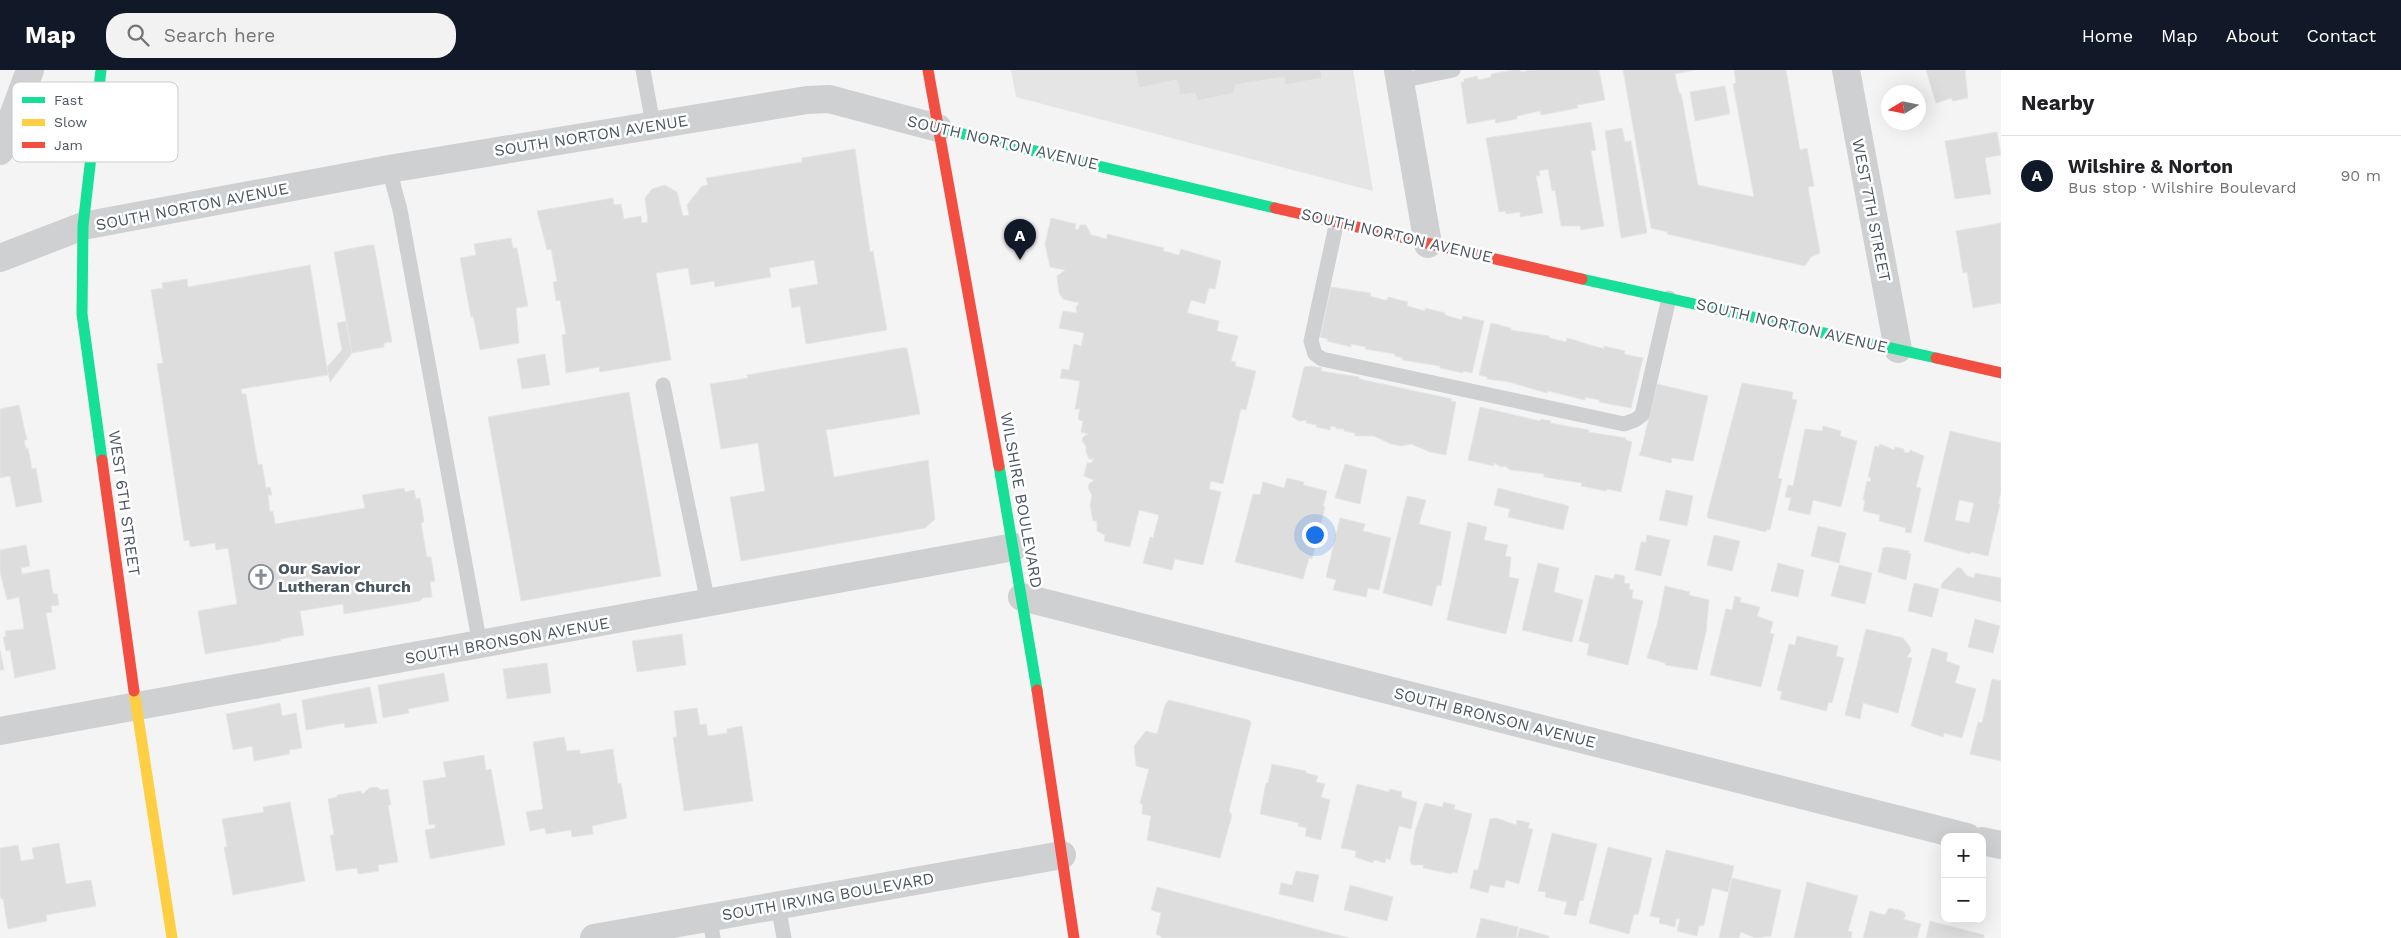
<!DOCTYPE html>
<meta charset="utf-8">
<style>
:root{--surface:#fff;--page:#f2f2f2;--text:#202124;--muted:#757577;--line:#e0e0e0;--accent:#111827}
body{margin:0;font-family:"Work Sans",sans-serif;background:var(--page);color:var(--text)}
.controls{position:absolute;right:15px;bottom:15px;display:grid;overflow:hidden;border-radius:10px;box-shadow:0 5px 20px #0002}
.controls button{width:45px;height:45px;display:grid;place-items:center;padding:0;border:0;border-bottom:1px solid var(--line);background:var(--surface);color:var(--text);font:25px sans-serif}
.compass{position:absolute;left:1881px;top:15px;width:45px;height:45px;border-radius:50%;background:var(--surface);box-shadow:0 5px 20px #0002;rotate:260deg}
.you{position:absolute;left:1314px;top:464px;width:18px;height:18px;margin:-12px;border:4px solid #fff;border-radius:50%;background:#1a73e8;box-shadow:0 0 0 8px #1a73e833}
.badge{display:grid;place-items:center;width:32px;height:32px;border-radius:50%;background:var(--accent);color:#fff;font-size:16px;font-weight:700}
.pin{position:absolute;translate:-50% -41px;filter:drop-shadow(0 1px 2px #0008)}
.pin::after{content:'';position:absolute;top:26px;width:18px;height:15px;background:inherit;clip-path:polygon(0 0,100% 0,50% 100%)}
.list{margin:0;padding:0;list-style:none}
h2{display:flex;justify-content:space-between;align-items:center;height:65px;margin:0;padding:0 20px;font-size:21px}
h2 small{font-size:16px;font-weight:400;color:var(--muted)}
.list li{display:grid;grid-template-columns:32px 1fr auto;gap:15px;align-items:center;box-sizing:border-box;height:80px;padding:0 20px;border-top:1px solid var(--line)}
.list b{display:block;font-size:19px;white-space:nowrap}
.list p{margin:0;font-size:16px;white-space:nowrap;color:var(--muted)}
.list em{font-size:16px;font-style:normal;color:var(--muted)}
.icon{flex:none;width:28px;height:28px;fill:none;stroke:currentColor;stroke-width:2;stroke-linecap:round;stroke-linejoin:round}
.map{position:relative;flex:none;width:2001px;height:868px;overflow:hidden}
header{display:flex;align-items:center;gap:30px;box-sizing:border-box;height:70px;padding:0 25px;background:var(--accent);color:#fff}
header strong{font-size:24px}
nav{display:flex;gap:28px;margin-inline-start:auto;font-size:18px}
.search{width:350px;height:45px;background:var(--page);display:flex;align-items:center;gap:12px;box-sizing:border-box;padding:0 18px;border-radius:20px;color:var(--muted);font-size:19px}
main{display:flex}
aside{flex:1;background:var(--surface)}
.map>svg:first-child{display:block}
.education{fill:#e6e5e6}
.building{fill:#ddddde;stroke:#e5e6e7;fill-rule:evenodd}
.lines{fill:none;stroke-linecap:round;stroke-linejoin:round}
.lane{stroke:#ced0d2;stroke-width:15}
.street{stroke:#ced0d2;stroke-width:28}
.fast{stroke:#16e098;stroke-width:11}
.slow{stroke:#ffcf43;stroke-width:11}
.jam{stroke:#f24e42;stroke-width:11}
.labels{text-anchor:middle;stroke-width:5;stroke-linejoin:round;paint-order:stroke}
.street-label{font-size:16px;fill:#4a5661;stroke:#fff}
.poi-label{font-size:16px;font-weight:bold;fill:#4a5661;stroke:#fff;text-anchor:start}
.key{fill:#fff;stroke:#c9ccd0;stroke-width:1}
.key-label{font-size:14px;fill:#4a5661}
</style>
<header>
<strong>Map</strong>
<div class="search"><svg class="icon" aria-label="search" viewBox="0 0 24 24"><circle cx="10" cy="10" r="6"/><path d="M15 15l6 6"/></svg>Search here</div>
<nav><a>Home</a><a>Map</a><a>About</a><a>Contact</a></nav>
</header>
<main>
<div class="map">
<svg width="2001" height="868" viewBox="0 0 2001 868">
<rect width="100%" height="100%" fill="#f4f4f4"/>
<path class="education" d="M1011 0H1353L1373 121 1016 27Z"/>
<path class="building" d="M1135 0H1321L1322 8 1285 15 1284 7 1235 15 1234 23 1197 31 1195 23 1180 25 1177 10 1139 18Z
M1512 0H1521V2L1531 0H1599L1605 30 1577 35 1578 38 1541 45 1540 41 1517 46V49L1496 53 1495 49 1467 54 1461 12H1464V9L1477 6 1478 10 1491 7V4Z
M1623 0H1695L1675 4 1679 23H1681L1698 115 1754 127 1733 14 1736 13 1734 0H1786L1800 80 1807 78 1814 116 1808 117 1820 183 1811 187 1805 196 1667 164 1668 162 1651 158Z
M1926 0H1965L1968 28 1952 31V28L1936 33Z
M1725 16 1730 44 1695 51 1690 22Z
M1591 52 1596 80 1591 81 1604 156 1581 160 1580 156H1561L1555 120 1552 121 1548 99 1539 101 1540 106H1536L1543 143 1520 147V142L1506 144 1505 141 1499 142 1486 68Z
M1622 58 1625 72 1631 71 1647 163 1621 168 1605 61Z
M1997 62 2001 85 1985 88 1991 124 1955 129 1945 71Z
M855 79 870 182 873 181 887 260 806 274 800 236 792 238 789 219 818 214 814 190 769 198 771 207 715 217 714 211 691 215 688 198 656 203 671 290 600 302 599 297 566 303 562 265 566 264 560 230 556 231 553 212 557 211 551 179 547 180 537 141 613 128 614 135 621 134 624 149 641 146 642 153 648 152 645 128 652 119 665 115 677 122 683 146 689 145 687 135 702 116 708 115 706 108 802 92V88Z
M1051 148 1076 154 1075 159 1078 160 1080 155H1086L1091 165 1107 169V164L1164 178 1163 181 1179 185 1181 179 1221 191 1215 219 1209 218 1205 234 1191 230 1187 243 1219 251 1217 261 1238 266 1231 291 1236 292 1235 296 1256 301 1246 340 1241 339 1223 414 1211 411 1209 419 1221 422 1203 495 1175 489 1172 500 1143 493 1150 467 1153 468 1159 445 1139 440 1130 477 1104 471 1105 465 1097 461V451H1093L1090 435 1092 425 1088 418 1089 414 1094 410 1084 406 1087 393H1091L1094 389H1089L1086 382V376L1082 371 1083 367 1088 364 1081 362 1083 351 1079 350 1078 347 1080 339H1075L1080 311 1060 308 1062 299 1069 300 1074 274 1081 276 1084 263 1059 258 1063 241 1077 243 1076 237 1079 233 1063 229 1059 223 1057 206 1065 200 1050 197 1045 174Z
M2001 153V233L1973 238 1967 202 1963 203 1956 161Z
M511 168 513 178H517L528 236 516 238 519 273 480 280 476 260 473 246 471 247 460 188 476 185 474 174Z
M369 175H374L392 272 384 273V277L352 283 334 182Z
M310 195 328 305 241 319 242 324H246L258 395 262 394 266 418 270 417 272 425H268L270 442 273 441 275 454 365 438 362 425 404 418 405 422 414 420 416 429 420 428 424 452 421 453 427 487H431L435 511 430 512 432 527 423 528 420 531 344 544 343 534 300 541 304 565 280 569 281 571 205 584 198 541 237 534 228 478 216 480 215 473 190 477 189 470 184 471 157 294 163 293 151 220 163 218 162 213 187 209 188 217Z
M1331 217 1371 223 1370 226 1384 230H1387L1388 227 1408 232 1407 236 1425 241V238L1445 243V245L1462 250 1463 246 1484 251 1472 303 1463 301V303L1440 298V296L1402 290 1403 288 1395 286V284L1365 279 1366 277 1351 274V277L1327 271 1328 269 1320 267Z
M346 251 352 283 330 312 327 297 342 280 337 253Z
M1491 253 1511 258V260L1549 266V268L1566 272 1567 268 1604 279V276L1625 281 1624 284 1643 288 1631 338 1599 332 1600 330 1585 327V330L1548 321 1547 323 1509 312 1487 309V307L1479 305Z
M901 278H907L920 344 826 360 834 407 928 390 935 449 925 458 741 491 730 427 765 421 758 373 721 379 710 314 748 308 747 305Z
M545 284 550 315 522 319 517 289Z
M1311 296 1322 298 1321 301 1359 307V309L1452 329 1451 331 1456 332 1446 385 1430 382 1411 374 1401 376 1391 374 1374 366H1355V363L1344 361V359H1336V357L1331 356 1330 360 1316 357 1317 355 1306 353 1307 350 1299 351 1292 347 1304 297Z
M1742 313 1793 322 1792 329 1797 330 1778 408 1782 409 1770 460 1767 459 1766 462 1708 448 1707 445Z
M1657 314 1708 326 1693 391 1672 388 1671 393 1639 385 1641 381Z
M629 322 661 506 521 531 488 347Z
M19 335 27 370H24L26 379 28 378 32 399 36 398 42 432 16 437 10 406 0 408V339Z
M1480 337 1540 351 1541 349 1551 351 1550 353 1589 360 1588 362 1626 368V370L1632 372 1621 422 1607 419 1606 421 1581 416 1582 413 1544 407V404L1511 400 1507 398V396L1501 397 1494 393V396L1468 390Z
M1823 356 1841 361 1840 366 1857 371 1841 437 1813 430 1810 445 1788 440 1791 428 1785 427 1788 415 1793 416 1805 359 1822 361Z
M1950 361 2001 373V422L1998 434H2000L1988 486 1971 482 1970 484 1924 471ZM1959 430 1974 433 1969 453 1955 450Z
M1880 374 1894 380 1895 377 1904 379V382L1909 383 1910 380 1924 386 1916 417 1921 418 1911 463 1905 462 1906 458 1879 451 1880 445 1863 441 1865 430H1863L1867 411 1870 412 1871 408 1868 407 1875 376 1879 377Z
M1345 394 1367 400 1360 434 1335 428Z
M1287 408 1304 412 1303 415 1327 421 1323 436 1325 437 1312 489 1309 488 1303 509 1235 492 1253 424 1260 425 1263 412 1284 418Z
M1498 418 1569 436 1563 460 1508 447 1510 439 1494 435Z
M1666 420 1693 426 1687 456 1659 450Z
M1407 426 1426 430 1419 454 1451 462 1441 516 1437 515 1432 536 1383 523Z
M1340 448 1365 454 1363 461 1391 468 1379 520 1368 518 1366 527 1333 520 1336 510 1326 507Z
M1468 452 1487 457 1484 470 1508 475 1505 486 1511 487 1509 507 1519 509 1506 564 1447 550Z
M1818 456 1846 463 1839 493 1811 486Z
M1647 465 1670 470 1661 506 1635 500 1641 472H1646Z
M1714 465 1740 471 1732 501 1707 495Z
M26 475 30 496 21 498 22 504 49 499 53 524H57L59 535 51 536 52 542 46 543 56 599 15 608 10 580 6 581 3 567 6 566 5 561 24 559 19 527 7 530 0 502V480Z
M1887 477 1909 481 1908 483 1911 484 1906 510 1878 502 1883 478Z
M1538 493 1559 498 1554 522 1583 530 1572 572 1522 560Z
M1778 493 1804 500 1798 527 1771 521Z
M1839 495 1872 503 1865 534 1831 526Z
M1957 498H1961L1967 506 1974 508 1975 503 2001 508V532L1941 518 1942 513Z
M1615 504 1625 506 1624 513 1630 514 1629 519 1633 520 1632 528 1643 531 1628 595 1587 585 1589 574 1579 571 1595 505 1613 509Z
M1914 513 1939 519 1932 547 1908 541Z
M1665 516 1690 522 1689 525 1709 530 1706 562 1697 600 1665 595V593L1647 588 1658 551Z
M1735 526 1741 528 1740 532 1760 537 1757 546 1773 552 1770 563 1774 564 1761 617 1710 605 1726 539 1732 540Z
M1975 549 2000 556 1993 583 1968 577Z
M1866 559 1903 568 1910 577 1911 581 1907 587 1912 588 1898 643 1863 633 1860 649 1845 645Z
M682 564 686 595 637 602 632 571Z
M1797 566 1838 576 1836 586 1844 588 1832 633 1829 632 1826 641 1780 629 1782 622 1777 620 1789 574 1795 575Z
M1932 578 1948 583 1946 591 1960 596 1955 613 1976 619 1962 668 1944 663 1943 667 1911 656Z
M0 580 4 600H0Z
M547 593 551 623 507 629 503 599Z
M444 603 449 631 408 639 409 643 383 648 378 615Z
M1992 609 2001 611V691L1970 684 1978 652 1982 653Z
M370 617 377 653 345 658 344 653 306 660 302 630Z
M1169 630 1249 650 1251 653 1229 741 1232 745 1220 788 1147 770 1151 746 1142 744 1143 735 1140 733 1149 699 1136 696 1134 676 1146 661 1157 664 1165 635Z
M280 633 282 646 296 643 302 678 289 680 290 684 254 691 252 676 233 680 226 644Z
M697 638 700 655 706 654 708 666 727 663V659L742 656 753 731 684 741 673 667H677L674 641Z
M564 667 567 681 580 680V684L613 679 618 714 621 713 627 748 592 756 593 764 572 767 571 760 546 764 545 758 530 761 526 742 543 739 533 672Z
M484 685 486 700 491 699 505 775 430 789 425 760 435 758V754L429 755 423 711 446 707 443 692Z
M1272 694 1306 701V703L1318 706 1316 712 1325 714 1321 727 1330 730 1321 770 1305 766 1307 758 1298 756 1299 753 1260 744 1266 713H1268Z
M1357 714 1389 722 1390 719 1402 722 1401 727 1403 728 1417 732 1411 759 1399 756 1390 790 1386 788 1385 793 1374 790 1373 793 1355 787 1356 781 1341 778Z
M377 717 381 720 388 719 391 735H388L398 792 378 795 379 801 358 804 357 798 336 801 330 765H334L328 729 337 727V725L361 721 362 724 364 723 369 718Z
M290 732 305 811 233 825 224 777H227L222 749 264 742 263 737Z
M1444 732 1455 735 1454 739 1472 744 1457 803 1452 802V804L1423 798 1424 795H1412L1410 791 1415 761 1425 733 1442 737Z
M1496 748 1516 755 1517 750 1530 753 1528 758 1533 759 1519 814 1506 810 1504 818 1490 815 1488 823 1470 818 1474 800H1478L1490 749Z
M1552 763 1597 774 1583 831 1580 830 1576 846 1564 844 1567 832 1545 827 1546 822 1538 821Z
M59 773 66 814 91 810 96 836 46 845 47 851 8 859 3 829H1L0 825V778L18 775 21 791 34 789 32 778Z
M1608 777 1652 788 1638 845 1634 844 1629 864 1589 853Z
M1666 780 1734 796 1728 822 1712 818 1704 855 1699 856 1697 866 1677 861 1680 849H1676L1675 857 1659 853 1660 848 1650 846Z
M1296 801 1319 805 1313 832 1279 824 1281 813 1292 815Z
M1732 808 1781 820 1771 866 1755 868 1741 862 1739 868H1719Z
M1807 812 1858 826 1848 861 1852 862 1851 868H1794Z
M1350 815 1393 827 1387 851 1344 840Z
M1157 817 1349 868H1163L1156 864 1161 843 1151 840Z
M1889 838 1903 841 1906 846 1903 849 1921 854 1917 868H1863L1870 841 1885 845Z
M1481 848 1518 857 1516 868H1476Z
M1930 851 1984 865V868H1926Z
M1520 858 1549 866V868H1517Z"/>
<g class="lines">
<path class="lane" d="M643 0 653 54
M1400 11 1453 0
M389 99 400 140 480 575
M1337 151 1311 271 1315 284 1322 289 1624 354 1635 350 1642 345 1669 228
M663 315 708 533
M778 835 784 868
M710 847 713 868"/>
<path class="street" d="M1398 0 1428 174
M1846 0 1898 279
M0 81 30 0
M0 188 83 156 389 99 807 30 829 29 938 58
M1022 527 1967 767
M0 661 1014 477
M1982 771 2001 775
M594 868 1062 785"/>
<path class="fast" d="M101 0 83 156 82 244 102 390
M938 58 1275 138
M1582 209 1936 288
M999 396 1037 620"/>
<path class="slow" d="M134 621 172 868"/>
<path class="jam" d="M928 0 999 396
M1275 138 1582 209
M1936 288 2001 303
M102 390 134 621
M1037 620 1074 868"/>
</g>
<defs>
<symbol id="church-ring" viewBox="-11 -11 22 22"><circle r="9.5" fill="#fff" stroke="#868d94" stroke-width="1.5"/><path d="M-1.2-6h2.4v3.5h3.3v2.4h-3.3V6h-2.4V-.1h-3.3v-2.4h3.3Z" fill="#868d94"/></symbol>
</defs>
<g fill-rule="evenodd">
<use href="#church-ring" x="247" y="493" width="28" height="28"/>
</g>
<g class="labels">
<g class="street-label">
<text transform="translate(591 65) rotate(-9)" y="6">SOUTH NORTON AVENUE</text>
<text transform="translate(1003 72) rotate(13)" y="6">SOUTH NORTON AVENUE</text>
<text transform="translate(192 136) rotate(-11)" y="6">SOUTH NORTON AVENUE</text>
<text transform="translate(1872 140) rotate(79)" y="6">WEST 7TH STREET</text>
<text transform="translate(1397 165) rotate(13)" y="6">SOUTH NORTON AVENUE</text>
<text transform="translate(1792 255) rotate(13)" y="6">SOUTH NORTON AVENUE</text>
<text transform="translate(1022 430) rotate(80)" y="6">WILSHIRE BOULEVARD</text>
<text transform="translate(125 433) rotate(82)" y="6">WEST 6TH STREET</text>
<text transform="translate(507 570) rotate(-10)" y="6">SOUTH BRONSON AVENUE</text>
<text transform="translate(1495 647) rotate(14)" y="6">SOUTH BRONSON AVENUE</text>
<text transform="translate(828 826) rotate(-10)" y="6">SOUTH IRVING BOULEVARD</text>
</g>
<g class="poi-label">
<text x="278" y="504">Our Savior<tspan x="278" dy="18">Lutheran Church</tspan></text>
</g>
</g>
<rect x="12" y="12" width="166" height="80" rx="8" class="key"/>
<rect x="22" y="27" width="23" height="6" fill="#16e098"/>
<rect x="22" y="49" width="23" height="7" fill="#ffcf43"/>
<rect x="22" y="72" width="23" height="6" fill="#f24e42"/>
<g class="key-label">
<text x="54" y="35">Fast</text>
<text x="54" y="57">Slow</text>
<text x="54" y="80">Jam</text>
</g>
</svg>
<div class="controls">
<button>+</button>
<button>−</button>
</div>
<svg class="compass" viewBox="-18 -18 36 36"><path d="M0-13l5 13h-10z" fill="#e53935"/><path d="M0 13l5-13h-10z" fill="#757577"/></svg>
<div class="you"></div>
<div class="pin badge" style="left:1020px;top:190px">A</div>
</div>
<aside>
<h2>Nearby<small></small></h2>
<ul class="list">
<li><span class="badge">A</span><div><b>Wilshire &amp; Norton</b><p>Bus stop · Wilshire Boulevard</p></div><em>90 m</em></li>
</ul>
</aside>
</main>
